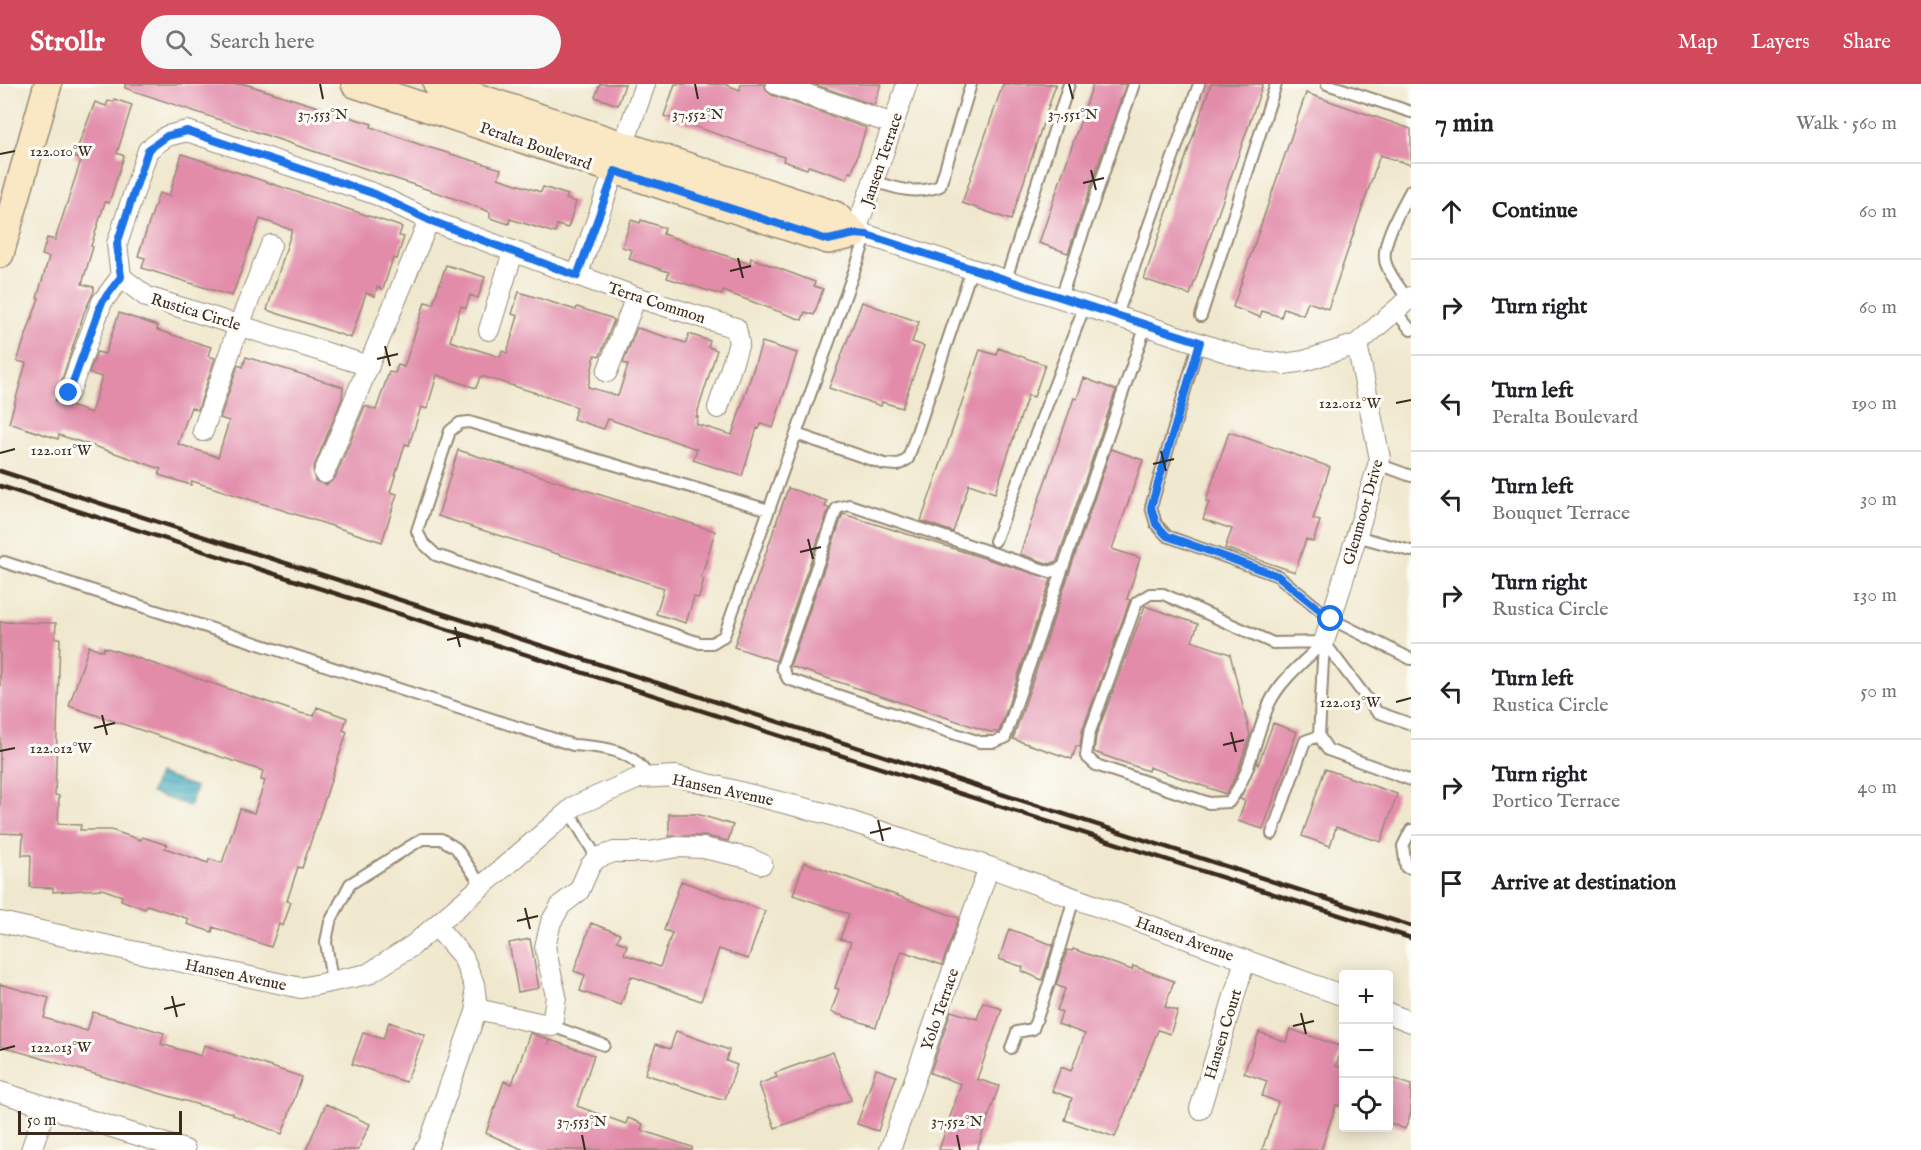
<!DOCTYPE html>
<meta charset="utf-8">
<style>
:root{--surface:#fff;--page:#f6f6f6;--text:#202124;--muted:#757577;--line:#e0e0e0;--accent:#d1495b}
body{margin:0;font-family:"IM FELL English",serif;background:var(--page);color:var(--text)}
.controls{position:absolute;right:18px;bottom:18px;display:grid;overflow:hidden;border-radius:6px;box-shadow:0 3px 15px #0003}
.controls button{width:54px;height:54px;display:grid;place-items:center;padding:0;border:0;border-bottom:2px solid var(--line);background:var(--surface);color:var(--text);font:30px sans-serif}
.scale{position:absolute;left:18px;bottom:15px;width:164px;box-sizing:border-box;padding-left:6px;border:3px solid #3b2a1e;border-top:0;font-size:16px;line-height:21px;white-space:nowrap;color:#3b2a1e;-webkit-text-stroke:4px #fdfcf7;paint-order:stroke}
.stop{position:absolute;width:18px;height:18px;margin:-14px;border:4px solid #1a73e8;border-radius:50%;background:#fff}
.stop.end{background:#1a73e8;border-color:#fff;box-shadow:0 2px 6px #0008}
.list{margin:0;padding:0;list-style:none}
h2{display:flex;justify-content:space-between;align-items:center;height:78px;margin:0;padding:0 24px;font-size:26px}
h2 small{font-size:20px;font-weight:400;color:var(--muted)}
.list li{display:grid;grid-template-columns:39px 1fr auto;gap:18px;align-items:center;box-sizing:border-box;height:96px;padding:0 24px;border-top:2px solid var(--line)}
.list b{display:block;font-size:22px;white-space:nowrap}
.list p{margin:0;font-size:20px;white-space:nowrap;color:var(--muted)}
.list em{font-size:20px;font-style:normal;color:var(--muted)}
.icon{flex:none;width:33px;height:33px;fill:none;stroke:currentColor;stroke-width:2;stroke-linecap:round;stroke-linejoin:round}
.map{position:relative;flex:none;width:1411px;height:1066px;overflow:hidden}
header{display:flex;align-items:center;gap:36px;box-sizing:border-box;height:84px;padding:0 30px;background:var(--accent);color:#fff}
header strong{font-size:28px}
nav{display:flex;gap:33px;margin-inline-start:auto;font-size:21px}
.search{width:420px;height:54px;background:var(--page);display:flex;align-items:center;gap:15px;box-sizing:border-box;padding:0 21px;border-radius:33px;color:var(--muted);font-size:22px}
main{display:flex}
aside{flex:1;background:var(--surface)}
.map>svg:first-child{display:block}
.water{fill:url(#water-rules);stroke:#3c6a6d;stroke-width:1.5}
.building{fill:#e28caa}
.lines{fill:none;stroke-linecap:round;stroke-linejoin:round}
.lane-casing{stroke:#968976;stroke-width:14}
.street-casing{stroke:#968976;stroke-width:22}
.secondary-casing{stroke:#968976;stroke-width:30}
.lane{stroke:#fff;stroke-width:10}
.street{stroke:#fff;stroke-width:20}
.secondary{stroke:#fae7c3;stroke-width:27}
.rail{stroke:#3b2a1e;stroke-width:4.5}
.route{stroke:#1a73e8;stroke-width:8}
.ticks{fill:none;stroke:#3b2a1e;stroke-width:2}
.labels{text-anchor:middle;stroke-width:6;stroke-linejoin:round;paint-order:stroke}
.street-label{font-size:16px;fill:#3b2a1e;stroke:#fdfcf7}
.ticks-label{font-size:15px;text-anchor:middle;fill:#3b2a1e;stroke:#fdfcf7;stroke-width:6;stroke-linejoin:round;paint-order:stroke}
</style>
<header>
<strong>Strollr</strong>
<div class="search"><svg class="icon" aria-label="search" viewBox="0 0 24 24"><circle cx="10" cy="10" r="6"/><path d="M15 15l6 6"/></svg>Search here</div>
<nav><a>Map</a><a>Layers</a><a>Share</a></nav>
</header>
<main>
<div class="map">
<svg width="1411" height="1066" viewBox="0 0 1411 1066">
<defs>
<pattern id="water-rules" width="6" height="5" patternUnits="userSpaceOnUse" patternTransform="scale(1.5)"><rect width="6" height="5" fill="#3daabc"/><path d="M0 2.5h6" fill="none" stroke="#348b98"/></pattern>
</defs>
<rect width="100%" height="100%" fill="#fdfcf7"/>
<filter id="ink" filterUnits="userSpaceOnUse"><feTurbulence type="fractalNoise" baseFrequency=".0167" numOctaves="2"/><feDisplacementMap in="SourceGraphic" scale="12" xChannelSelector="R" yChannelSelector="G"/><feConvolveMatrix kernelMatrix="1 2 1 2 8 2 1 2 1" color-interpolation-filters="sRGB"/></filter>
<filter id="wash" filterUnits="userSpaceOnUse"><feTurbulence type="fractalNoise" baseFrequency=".008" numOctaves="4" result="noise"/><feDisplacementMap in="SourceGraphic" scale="24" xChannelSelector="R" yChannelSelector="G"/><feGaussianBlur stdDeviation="1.35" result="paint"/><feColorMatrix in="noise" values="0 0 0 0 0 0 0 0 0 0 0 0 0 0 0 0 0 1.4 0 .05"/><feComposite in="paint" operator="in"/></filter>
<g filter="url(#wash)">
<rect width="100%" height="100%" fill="#f0e8ce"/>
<path class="water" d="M158 690 196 703 190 722 151 709Z"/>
<g id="blocks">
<path class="building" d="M125 0H245L372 40 371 43 421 61 501 85 498 94 541 108 543 103 568 111 566 115 576 118 568 144 557 141 555 149 510 135 509 140 490 134V128L453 114 125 4Z
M600 0H625L618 21 595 13Z
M675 0H724L740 6 741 0H764L767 7 772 11 866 44 852 89 849 88 847 95 808 82 807 85 783 77 784 73 664 32Z
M813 0H881L874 21Z
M1003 0H1056L1011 136 962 119Z
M1093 0H1126L1068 169 1039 159Z
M1211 0H1263L1190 211 1144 195Z
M1306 9 1411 45V81L1380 71 1328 225 1308 218 1303 231 1284 224 1281 233 1262 227 1260 233 1233 223Z
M114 15 132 21 117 69 124 72 109 119 105 118 91 162 93 163 82 200 94 203V207L84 229 55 317 91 329 102 293 89 289 97 268 105 270 119 229 158 242 157 246 211 263 208 272 215 274 198 326 191 323 178 360 218 373 229 337 220 334 238 281 243 283 246 273 343 303 342 315 313 385 315 397 326 401 335 394 365 322 376 326 389 288 395 289 398 281 404 283 425 218 433 220 446 181 485 193 478 214 470 211 466 224 461 222 450 257 500 273 502 267 507 269 518 232 512 230 519 208 576 226 577 223 611 234 614 236 600 272 595 271 588 303 618 312 628 281 623 279 637 244 686 259 689 250 710 257 708 263 717 266 696 333H698L696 340 732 351 762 258 797 269 773 344 761 340 759 345 757 344 742 392 693 376 697 365 656 351 608 335 604 345 573 335 577 323 533 308 485 293H480L476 304 437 291 427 325 421 323 409 361 405 360 390 408 397 410 382 458 192 397 191 401 159 391 161 385 115 369 59 351 58 355 9 339 26 279 17 277 39 214H37L49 173 42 171 47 154 55 156 81 76 74 73 95 18 106 22 108 17 113 18Z
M182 70 402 143 399 152 404 153 397 175 393 174 383 205 377 203 375 212 366 209 351 254 267 226 292 146 260 135 232 212 142 184 145 174 138 172 159 109 169 112Z
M631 136 640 139 641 136 665 144 663 150 750 180 751 174 815 198 814 202 823 205 814 231 805 228 802 236 723 207 722 211 667 194 669 188 629 175 632 166 622 163Z
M862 218 919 238 912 258 924 262 902 324 882 318 881 322 829 304Z
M998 264 1045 281 1034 313 1028 311 995 409 969 400 953 448 921 437 980 266 996 271Z
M1084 294 1116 306 1057 477 1050 480 1020 470 1074 314 1077 315Z
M1229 348 1330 383 1313 435 1320 437 1313 458 1306 455 1295 488 1225 464 1232 445 1203 435 1209 418 1206 417Z
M1111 365 1143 376 1112 465 1140 474 1127 515 1130 516 1082 647 1080 663 1076 662 1072 675 1013 655Z
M458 366 715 447 701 494 704 495 699 514 694 513 686 539 656 530 664 504 438 432Z
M788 404 827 417 825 423 829 424 776 577 734 563Z
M843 430 1051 495 999 648H990L790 582Z
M1145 522 1198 540 1192 557 1230 570 1250 651 1236 692 1226 710 1149 683 1148 687 1094 668 1096 652Z
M0 538 56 539 55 554H60L55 711 59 712 58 740 81 741 80 746H111L141 756 142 753 167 761 165 764 208 779 209 775 222 779 240 725 254 729 265 697 261 696 263 687 69 622 89 562 103 567 104 563 300 629 314 632 317 623 347 634 343 646 347 648 302 784 298 783 287 817 291 818 283 842 279 840 271 863 213 843 212 848 187 840 189 835 147 821 145 825 121 816 122 812 102 805 53 808V804L30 803 31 771H22L23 750 0 749Z
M1273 639 1297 648 1263 745 1238 737 1245 717 1240 715 1257 678 1258 681Z
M1325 685 1397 710 1381 758 1336 743 1330 762 1302 752Z
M669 730H697L733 741 728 757 704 752H669Z
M804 778 959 834 942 881 902 867 876 943 831 928 839 905 835 904 851 858 840 855 849 830 793 811Z
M681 797 765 827 748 875 719 865 701 917 631 892 621 921 580 907 585 891 574 887 591 839 620 850 617 857 627 861 624 870 660 883 672 849 664 846Z
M1009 845 1053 861 1042 896 1022 887 1023 883 999 875Z
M530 855 539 904 518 908 509 859Z
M1073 865 1132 886 1133 882 1174 897 1165 923 1178 927 1170 950 1158 946 1115 1053 1065 1036 1072 1014 1052 1007 1061 983 1071 987 1085 950 1058 940 1062 928 1057 926 1065 905 1056 901 1067 866 1072 867Z
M0 900 49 914 44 934 87 947 93 928 164 949 161 960 201 972 204 961 302 993 282 1050 233 1031V1029L199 1021 0 962Z
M983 918 1002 925 977 995 999 1002 977 1066H939L961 1000 930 989 951 927 977 935Z
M389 938 425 951 406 998 352 980 363 949 383 955Z
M1290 945 1342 963 1336 982 1344 984V1023L1336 1021 1321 1066H1262L1278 1018 1262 1012 1267 997 1244 989 1259 948 1286 958Z
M676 947 729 966 726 977 737 981 725 1015H718L645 990 656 960 670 965Z
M530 949 548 955 549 959 550 956 594 971 577 1022 626 1040 628 1034 643 1040 641 1046 692 1063V1066H524L486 1049 504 997 512 1000Z
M833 968 851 1016 775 1044 759 1000 777 993 775 989Z
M876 985 896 992 878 1047 857 1040Z
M1389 993 1411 1001V1028L1405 1045 1389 1039Z
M326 1020 370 1040 358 1066H306Z"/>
</g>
</g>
<g filter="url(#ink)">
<use href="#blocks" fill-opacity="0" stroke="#968976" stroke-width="1.5"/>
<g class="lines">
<defs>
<path id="lane" d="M1327 0 1411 28
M874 97C897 105 916 111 940 102L971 0
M1006 195 1069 0
M1061 213 1134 0
M1408 216C1401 205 1390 192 1386 180 1379 161 1402 123 1411 106
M1395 227 1411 246
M1117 231 1199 0
M1201 232 1276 0
M1199 258 1151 423 1156 440 1167 452 1278 492 1331 535 1411 575
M796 350 884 380 898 381 908 375 972 184
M1378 380 1411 392
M769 426 469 338 460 339 450 347 417 447 423 459 436 471 700 559H712L724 552C772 418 819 284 867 151
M1356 452 1411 467
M995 457 1085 221
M4 478 573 661C602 663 634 665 649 694
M1063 483 1050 488 849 421 837 424 782 583 788 595 980 658H994L1005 654 1018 615 1146 241
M1150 510H1163L1273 559 1324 558C1305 577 1281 595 1269 620 1255 653 1251 690 1229 718L1209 719 1096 681 1086 672 1089 650 1137 518Z
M1324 558 1319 652 1328 666 1411 696
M1324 558 1377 628 1411 640
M569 727 597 774
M1411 746 1403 762 1406 783 1411 784
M1272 750 1305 657 1319 652
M332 898 326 858 330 838 350 800 422 755H441L456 764 482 802
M552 942 604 961
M1011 964 1017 948 1033 945 1049 900 1074 814"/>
<path id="street" d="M776 0 893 40
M907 0 855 150 867 151 1251 276 1284 280 1304 277 1357 260 1411 213
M577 192 645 0
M489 246 513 168
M369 282 147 213 121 193 117 160 148 66 167 52 187 47 375 110 429 136 636 213 736 244 739 259 718 324
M607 288 636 213
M69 309 102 218 121 193
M203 347 239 241 271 161
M324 389 429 136
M1324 558 1380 375 1357 260
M0 838 301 904 368 890 412 862 575 722 639 694 676 692 828 730 989 783 1344 912
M477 925 552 942 556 912 545 863 551 838 561 821 579 807 590 782 597 774 614 768H649L677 763 703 764 748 774 762 780
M1388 929 1411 938
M0 1008 185 1066
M1200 1025 1245 876
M31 1066 46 1023
M424 1066 428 1062 477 925 474 900 463 873 436 842
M890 1066 989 783"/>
<path id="secondary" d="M355 0 828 156 855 150
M437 0 835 131 855 150
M0 170 48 0"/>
</defs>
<use href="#lane" class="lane-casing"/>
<use href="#street" class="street-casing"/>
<use href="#secondary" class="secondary-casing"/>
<use href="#lane" class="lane"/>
<use href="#street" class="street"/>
<use href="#secondary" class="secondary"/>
<path class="rail" d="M0 387 1411 842
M0 402 1411 854"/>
</g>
</g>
<g class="lines" filter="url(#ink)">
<path class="route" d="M69 309 102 218 121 193 117 160 148 66 167 52 187 47 375 110 429 136 577 192 615 87 828 156 855 150 867 151 1200 258 1151 423 1156 440 1167 452 1278 492 1331 535"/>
</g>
<path class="ticks" d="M320 0 323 15M695 0 698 15M1069 0 1073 15M0 70 15 67M1091 86 1096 106M1083 99 1104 94M738 174 743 194M730 187 751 182M385 262 390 282M377 275 398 270M1396 319 1411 316M1161 367 1166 387M0 369 15 365M1153 380 1174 375M808 455 813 475M800 468 821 463M455 543 460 563M447 556 468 551M1396 618 1411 614M102 631 107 651M94 644 115 639M1231 648 1236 668M1223 661 1244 656M0 667 15 664M878 736 883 757M870 749 891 744M525 824 530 845M517 837 538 832M172 912 177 933M164 925 185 920M1301 929 1306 950M1293 942 1314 937M0 966 15 962M582 1051 585 1066M957 1051 960 1066"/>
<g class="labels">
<g class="street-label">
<text transform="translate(536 61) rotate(19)" y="6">Peralta Boulevard</text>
<text transform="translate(881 75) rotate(-71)" y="6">Jansen Terrace</text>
<text transform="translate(657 218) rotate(18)" y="6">Terra Common</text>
<text transform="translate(196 227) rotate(17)" y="6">Rustica Circle</text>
<text transform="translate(1362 428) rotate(-74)" y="6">Glenmoor Drive</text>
<text transform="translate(723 705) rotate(12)" y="6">Hansen Avenue</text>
<text transform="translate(1185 854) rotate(20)" y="6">Hansen Avenue</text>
<text transform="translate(236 890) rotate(12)" y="6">Hansen Avenue</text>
<text transform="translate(939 925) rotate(-71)" y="6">Yolo Terrace</text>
<text transform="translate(1222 950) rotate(-73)" y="6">Hansen Court</text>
</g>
</g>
<g class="ticks-label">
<text x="323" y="35">37.553°N</text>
<text x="698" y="35">37.552°N</text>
<text x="1073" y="35">37.551°N</text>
<text x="61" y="72">122.010°W</text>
<text x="1350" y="324">122.012°W</text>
<text x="61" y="371">122.011°W</text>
<text x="1350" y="623">122.013°W</text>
<text x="61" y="669">122.012°W</text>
<text x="61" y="968">122.013°W</text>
<text x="582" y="1042">37.553°N</text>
<text x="957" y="1042">37.552°N</text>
</g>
</svg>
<div class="controls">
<button>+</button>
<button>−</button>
<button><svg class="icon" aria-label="locate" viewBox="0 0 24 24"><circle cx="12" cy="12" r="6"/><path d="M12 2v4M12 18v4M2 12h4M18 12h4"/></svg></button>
</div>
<div class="scale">50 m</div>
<div class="stop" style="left:1331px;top:535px"></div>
<div class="stop end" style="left:69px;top:309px"></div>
</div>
<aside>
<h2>7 min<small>Walk · 560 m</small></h2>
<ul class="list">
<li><svg class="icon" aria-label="ahead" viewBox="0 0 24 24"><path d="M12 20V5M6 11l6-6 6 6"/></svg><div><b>Continue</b></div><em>60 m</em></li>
<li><svg class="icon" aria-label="right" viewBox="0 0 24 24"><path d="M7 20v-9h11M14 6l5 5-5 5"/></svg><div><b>Turn right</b></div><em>60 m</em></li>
<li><svg class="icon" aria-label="left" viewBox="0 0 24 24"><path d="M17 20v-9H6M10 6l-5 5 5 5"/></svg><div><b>Turn left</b><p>Peralta Boulevard</p></div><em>190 m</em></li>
<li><svg class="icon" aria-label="left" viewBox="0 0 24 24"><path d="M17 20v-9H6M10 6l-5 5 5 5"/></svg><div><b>Turn left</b><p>Bouquet Terrace</p></div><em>30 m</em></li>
<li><svg class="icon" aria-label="right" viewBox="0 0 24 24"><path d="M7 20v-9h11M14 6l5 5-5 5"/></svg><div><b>Turn right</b><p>Rustica Circle</p></div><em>130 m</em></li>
<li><svg class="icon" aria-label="left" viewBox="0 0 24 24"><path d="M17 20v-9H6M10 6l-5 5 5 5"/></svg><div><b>Turn left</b><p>Rustica Circle</p></div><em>50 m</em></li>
<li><svg class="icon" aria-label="right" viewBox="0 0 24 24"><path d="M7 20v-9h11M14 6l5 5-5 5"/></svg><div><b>Turn right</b><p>Portico Terrace</p></div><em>40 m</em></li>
<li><svg class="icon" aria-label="arrive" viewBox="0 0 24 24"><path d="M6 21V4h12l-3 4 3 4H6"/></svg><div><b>Arrive at destination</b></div></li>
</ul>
</aside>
</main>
